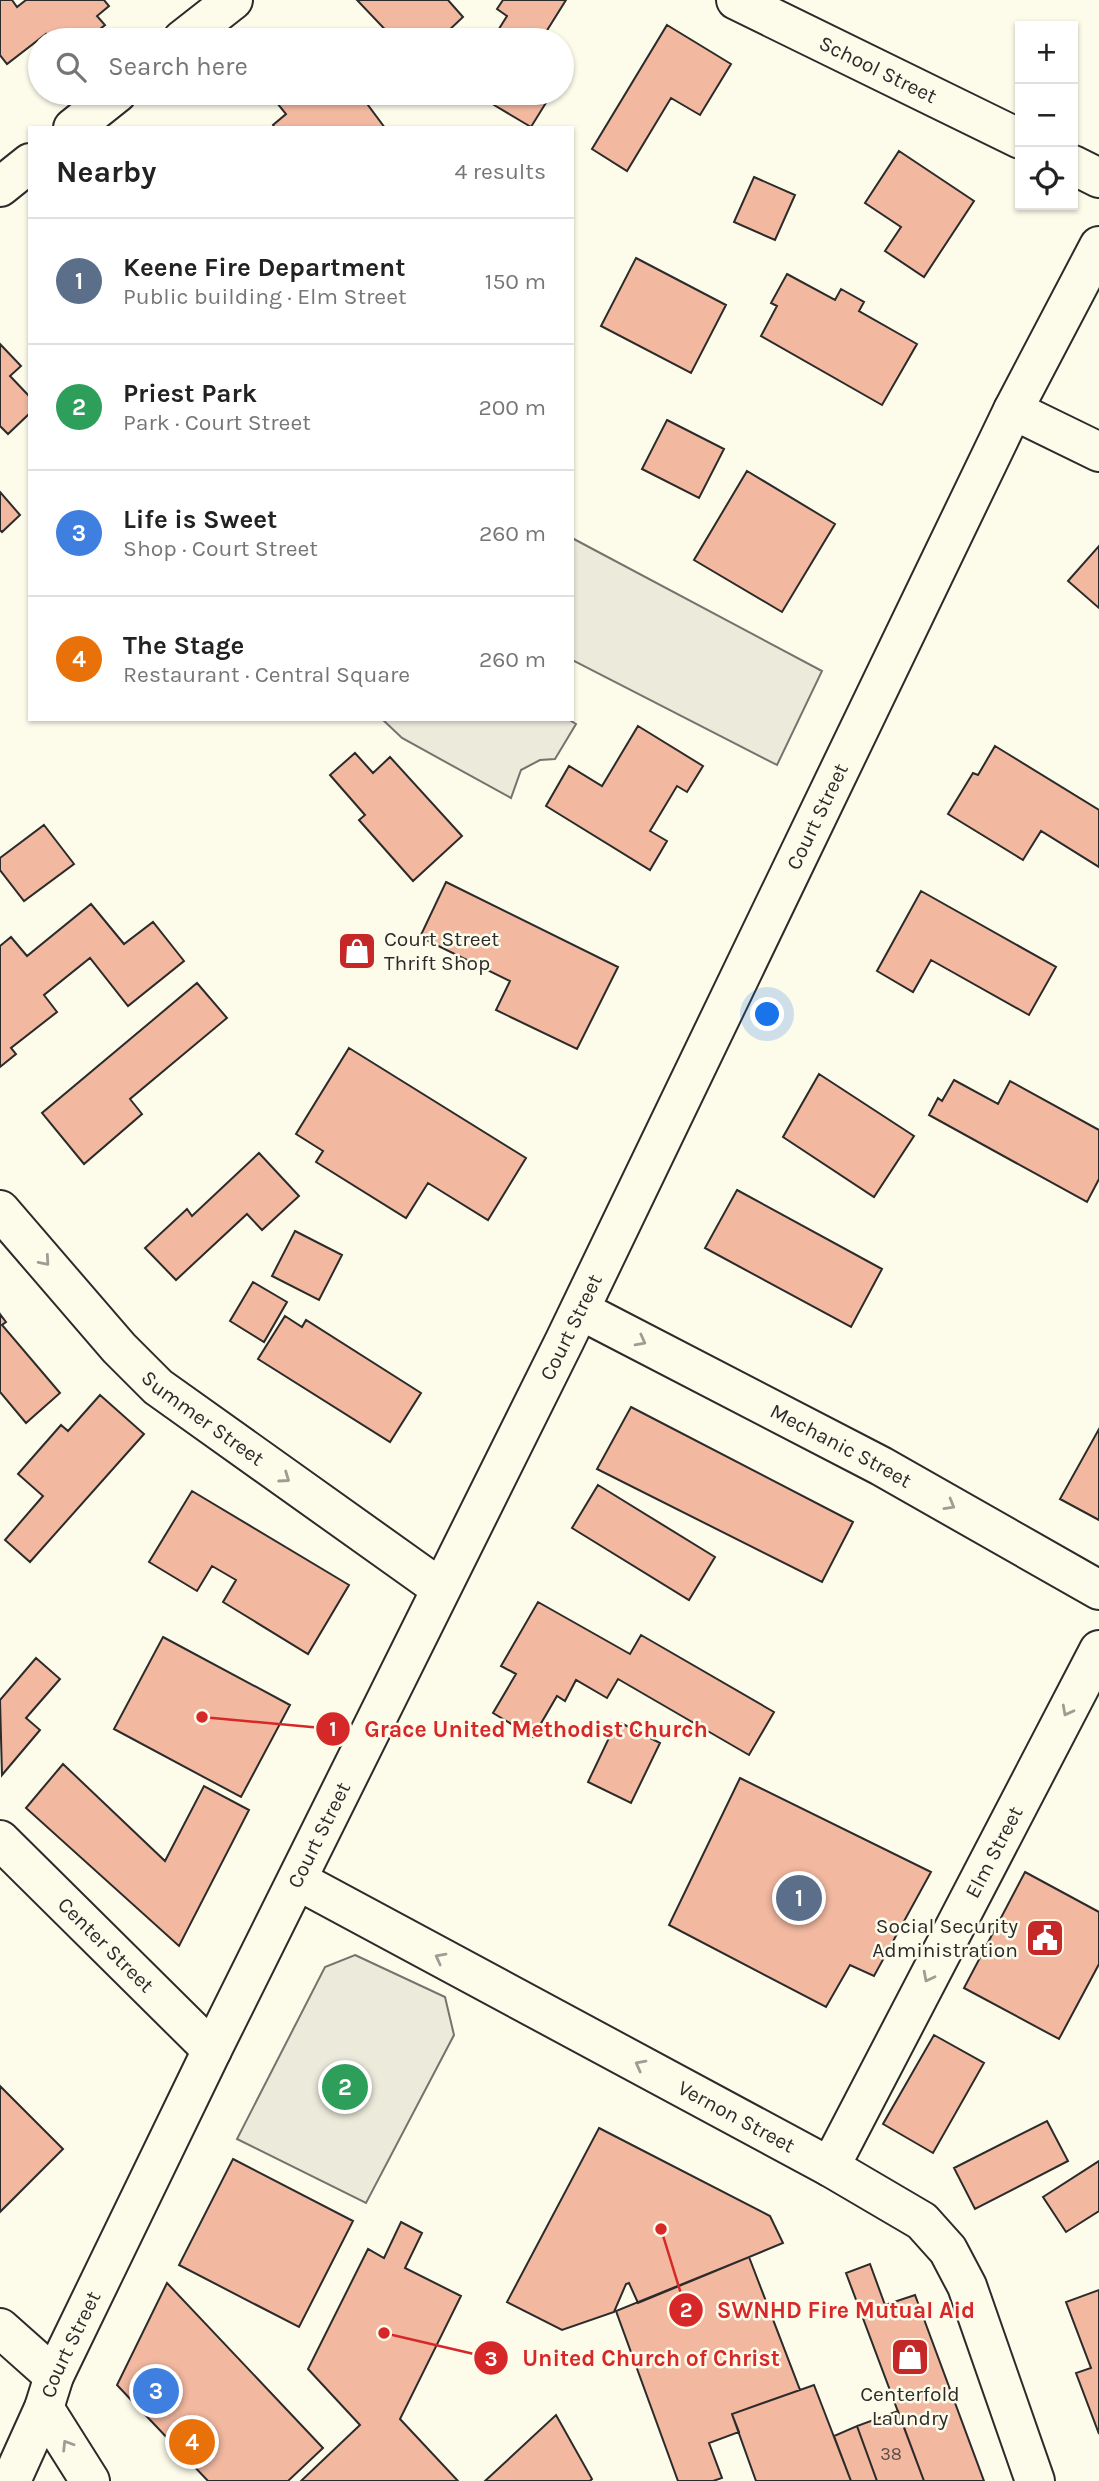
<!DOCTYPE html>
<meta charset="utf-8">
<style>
:root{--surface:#fff;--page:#f6f6f6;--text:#222;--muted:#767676;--line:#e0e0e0;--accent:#c62828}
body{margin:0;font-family:Karla,sans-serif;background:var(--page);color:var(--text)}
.controls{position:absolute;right:21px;top:21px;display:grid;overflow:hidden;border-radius:0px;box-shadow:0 2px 5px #0004}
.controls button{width:63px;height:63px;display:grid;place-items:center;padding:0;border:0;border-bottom:2px solid var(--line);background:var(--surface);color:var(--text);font:35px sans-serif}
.you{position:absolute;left:768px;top:1015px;width:24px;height:24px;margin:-18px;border:5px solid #fff;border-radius:50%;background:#1a73e8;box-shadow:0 0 0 10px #1a73e833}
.badge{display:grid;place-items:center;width:46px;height:46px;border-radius:50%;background:var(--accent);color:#fff;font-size:23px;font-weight:700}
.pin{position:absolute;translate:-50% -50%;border:4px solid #fff;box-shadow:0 2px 7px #0006}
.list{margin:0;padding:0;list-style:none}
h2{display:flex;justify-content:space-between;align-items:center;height:91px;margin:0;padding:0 28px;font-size:30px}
h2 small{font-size:23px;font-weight:400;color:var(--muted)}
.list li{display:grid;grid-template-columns:46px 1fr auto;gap:21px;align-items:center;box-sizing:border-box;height:126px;padding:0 28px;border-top:2px solid var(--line)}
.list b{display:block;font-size:26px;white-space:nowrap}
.list p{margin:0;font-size:23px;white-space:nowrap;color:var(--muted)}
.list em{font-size:23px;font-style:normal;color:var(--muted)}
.icon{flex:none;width:38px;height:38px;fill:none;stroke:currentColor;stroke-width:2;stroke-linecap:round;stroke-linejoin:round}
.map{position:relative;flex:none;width:1099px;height:2481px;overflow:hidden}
.search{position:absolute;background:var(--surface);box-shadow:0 2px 5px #0004;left:28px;top:28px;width:546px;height:77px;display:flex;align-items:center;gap:18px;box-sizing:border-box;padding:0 24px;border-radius:38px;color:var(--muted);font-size:26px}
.panel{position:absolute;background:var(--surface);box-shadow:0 2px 5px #0004;left:28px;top:126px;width:546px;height:595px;border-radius:0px}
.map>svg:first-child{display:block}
.green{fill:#ecebdb;stroke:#74746e;stroke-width:2}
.building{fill:#f2b8a0;stroke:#2b2b2b;stroke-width:2}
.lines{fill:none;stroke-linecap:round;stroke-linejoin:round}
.minor-casing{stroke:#2b2b2b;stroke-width:42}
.major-casing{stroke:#2b2b2b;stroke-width:42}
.minor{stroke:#fdfbea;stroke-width:38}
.major{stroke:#fdfbea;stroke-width:38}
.oneway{stroke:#9e9d94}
.labels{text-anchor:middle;stroke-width:5;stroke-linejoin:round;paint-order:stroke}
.number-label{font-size:18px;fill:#5d4e48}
.street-label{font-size:21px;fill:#2b2b2b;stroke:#fdfbea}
.poi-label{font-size:21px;fill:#2b2b2b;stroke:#fdfbea;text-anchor:start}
.leader{fill:none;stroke:#d62828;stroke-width:2.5}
.callout-dot{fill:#d62828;stroke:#fdfbea;stroke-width:2.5}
.mark-label{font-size:21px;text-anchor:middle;font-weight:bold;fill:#fff}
.callout-label{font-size:23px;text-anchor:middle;font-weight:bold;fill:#d62828;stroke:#fdfbea;stroke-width:5;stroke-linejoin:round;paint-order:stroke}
</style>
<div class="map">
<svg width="1099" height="2481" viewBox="0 0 1099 2481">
<rect width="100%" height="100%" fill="#fdfbea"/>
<path class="green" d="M572 538 822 671 777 765 572 660Z
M382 719H568L576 724 555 759 540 760 521 770 511 798 402 738Z
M355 1955 445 1997 454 2035 366 2203 237 2139 325 1967Z"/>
<path class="building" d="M0 0H12L17 7 26 0H104L109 6 97 16 105 25 86 40H50L46 34 7 64 0 55Z
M357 0H448L463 17 445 34 451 40H395Z
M503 0H566L541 40H492L507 16 497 9Z
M667 25 731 64 700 115 671 98 627 171 592 149Z
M269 93H359L385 128H275L273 125 286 114Z
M501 93H552L531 127 494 105Z
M899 151 974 201 924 277 885 251 901 227 865 203Z
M754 177 795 195 775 240 734 222Z
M636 258 726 305 691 373 601 326Z
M787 274 835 300 841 289 864 302 859 311 917 344 882 405 761 336 777 306 771 303Z
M0 344 21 366 10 376 30 397V413L8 434 0 426Z
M667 420 724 449 699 498 642 469Z
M747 471 835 524 782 612 694 560Z
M0 492 20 515 2 532 0 530Z
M1099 546V608L1068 581Z
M638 726 703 766 687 792 677 786 650 831 667 841 650 870 546 806 569 766 602 786Z
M995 746 1099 810V867L1041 831 1023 860 948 814 973 773 978 775Z
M355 753 373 773 390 757 462 836 413 881 359 820 365 815 330 775Z
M44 825 74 864 24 901 0 870V858Z
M446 882 618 967 577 1049 496 1010 510 981 420 937Z
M921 891 1056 967 1029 1015 931 960 913 992 877 971Z
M91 904 124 944 153 922 184 961 128 1006 90 958 44 995 57 1012 11 1048 16 1054 0 1067V946L11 937 27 956Z
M197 983 227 1018 130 1099 142 1114 84 1164 42 1113Z
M349 1048 526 1158 488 1220 428 1183 406 1218 316 1162 323 1151 296 1134Z
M819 1074 914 1136 874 1197 783 1137Z
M954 1080 998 1104 1010 1081 1099 1130V1179L1087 1202 929 1115 938 1098 942 1101Z
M259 1153 299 1196 262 1230 247 1214 176 1280 145 1248 187 1209 192 1216Z
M737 1190 882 1269 851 1327 705 1248Z
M295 1231 342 1255 319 1300 272 1276Z
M253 1282 287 1302 264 1342 230 1321Z
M0 1314 6 1322 2 1325 60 1393 26 1423 0 1392Z
M285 1316 302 1327 306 1320 421 1393 390 1442 258 1359Z
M100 1395 144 1434 30 1562 5 1540 43 1496 18 1474 61 1425 68 1431Z
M631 1407 853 1522 822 1582 597 1469Z
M1099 1429V1520L1060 1499Z
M598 1485 715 1557 689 1600 572 1528Z
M192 1491 349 1585 308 1654 223 1602 236 1580 212 1566 197 1591 149 1562Z
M538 1602 630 1654 641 1635 774 1712 749 1755 618 1679 607 1698 576 1680 565 1701 557 1696 533 1737 493 1713 516 1674 501 1666Z
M163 1637 290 1705 241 1797 114 1729Z
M36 1658 60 1679 26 1718 40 1730 2 1775 0 1700Z
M617 1721 660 1743 631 1803 588 1782Z
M63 1764 165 1861 204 1786 249 1810 179 1946 26 1808Z
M740 1778 931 1872 874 1976 850 1965 826 2007 669 1925Z
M1025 1872 1099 1912V1964L1059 2039 964 1988Z
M934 2035 984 2063 933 2153 883 2124Z
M0 2086 63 2149 0 2212Z
M1047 2121 1068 2161 975 2209 954 2168Z
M599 2128 770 2216 783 2243 638 2303 629 2283 626 2284 614 2312 562 2330 507 2302Z
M233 2159 353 2221 299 2327 179 2265Z
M1099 2161V2211L1066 2232 1043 2197Z
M401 2222 422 2233 405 2268 461 2296 400 2419 458 2481H301L360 2425 308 2369 368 2249 384 2258Z
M749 2257 800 2390 732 2414 739 2432 709 2443 722 2478 713 2481H678L616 2311Z
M870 2264 885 2305 915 2295 984 2481H924L846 2273Z
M167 2283 323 2448 288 2481H208L117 2385Z
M1099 2290V2434L1076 2373 1091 2368 1066 2302Z
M814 2385 851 2481H756L732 2414Z
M898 2411 924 2481H877L857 2426Z
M556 2415 592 2479 590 2481H485Z
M857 2426 877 2481H851L834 2436Z"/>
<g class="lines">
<defs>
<g id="minor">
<path id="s1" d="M736 0 1020 139"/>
<path d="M182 40 233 0"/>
<path d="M73 128 117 93"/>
<path d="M1073 165 1099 178"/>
<path d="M0 187 30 163"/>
<path d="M1013 410 1099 452"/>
<path id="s2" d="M0 1210 119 1348 158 1387 440 1588"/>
<path id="s3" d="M580 1310 881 1466 1099 1590"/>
<path id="s4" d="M0 1840 212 2050"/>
<path id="s5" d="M297 1880 830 2167 922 2221 948 2250 967 2286 1035 2481"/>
<path id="s6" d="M830 2167 1099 1650"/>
<path d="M0 2328 54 2376"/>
</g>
<g id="major">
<path d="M44 2408 90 2481"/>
<path id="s7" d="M11 2481 44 2408 54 2376 212 2050 565 1340 1013 410 1099 246"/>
</g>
</defs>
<use href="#minor" class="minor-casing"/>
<use href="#major" class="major-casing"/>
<use href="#minor" class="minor"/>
<use href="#major" class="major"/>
</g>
<defs><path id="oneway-chevron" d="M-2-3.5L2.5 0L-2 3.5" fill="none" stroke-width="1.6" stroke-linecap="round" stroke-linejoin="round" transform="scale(1.75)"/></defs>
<g class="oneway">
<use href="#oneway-chevron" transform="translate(45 1261) rotate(49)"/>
<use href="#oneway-chevron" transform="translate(641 1341) rotate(28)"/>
<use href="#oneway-chevron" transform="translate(285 1478) rotate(35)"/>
<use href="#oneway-chevron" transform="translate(950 1505) rotate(30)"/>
<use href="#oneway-chevron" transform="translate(1067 1711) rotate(118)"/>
<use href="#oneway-chevron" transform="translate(440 1958) rotate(-152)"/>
<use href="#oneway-chevron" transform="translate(928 1977) rotate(117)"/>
<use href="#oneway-chevron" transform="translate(640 2065) rotate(-152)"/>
<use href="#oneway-chevron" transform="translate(67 2445) rotate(-122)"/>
</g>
<defs>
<symbol id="shop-square" viewBox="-11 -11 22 22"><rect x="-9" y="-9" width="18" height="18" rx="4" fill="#c62828" stroke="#fdfbea"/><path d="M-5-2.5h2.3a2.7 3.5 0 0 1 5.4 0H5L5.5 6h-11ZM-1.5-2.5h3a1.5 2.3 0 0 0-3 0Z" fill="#fff"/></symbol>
<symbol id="civic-square" viewBox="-11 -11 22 22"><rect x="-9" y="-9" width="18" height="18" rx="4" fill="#c62828" stroke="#fdfbea"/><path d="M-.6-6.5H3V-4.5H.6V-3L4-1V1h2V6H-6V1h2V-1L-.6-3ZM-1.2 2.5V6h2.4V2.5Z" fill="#fff"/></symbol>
</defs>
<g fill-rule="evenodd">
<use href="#shop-square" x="335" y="929" width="44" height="44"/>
<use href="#civic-square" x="1023" y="1916" width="44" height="44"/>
<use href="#shop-square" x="888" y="2335" width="44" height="44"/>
</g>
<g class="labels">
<g class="number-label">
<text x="891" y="2460">38</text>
</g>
<g class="street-label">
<text dy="7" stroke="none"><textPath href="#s1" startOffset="158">School Street</textPath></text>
<text dy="7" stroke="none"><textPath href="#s7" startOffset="1850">Court Street</textPath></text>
<text dy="7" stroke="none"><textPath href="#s7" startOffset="1283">Court Street</textPath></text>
<text dy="7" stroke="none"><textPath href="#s2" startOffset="292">Summer Street</textPath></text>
<text dy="7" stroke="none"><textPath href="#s3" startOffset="294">Mechanic Street</textPath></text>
<text dy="7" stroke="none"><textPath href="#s7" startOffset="716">Court Street</textPath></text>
<text dy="7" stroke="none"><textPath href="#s6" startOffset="355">Elm Street</textPath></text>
<text dy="7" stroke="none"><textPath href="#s4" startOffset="149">Center Street</textPath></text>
<text dy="7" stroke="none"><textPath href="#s5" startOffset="499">Vernon Street</textPath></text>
<text dy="7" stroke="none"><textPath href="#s7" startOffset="149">Court Street</textPath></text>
</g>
<g class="poi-label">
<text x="384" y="946">Court Street<tspan x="384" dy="24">Thrift Shop</tspan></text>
<text x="1018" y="1933" text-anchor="end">Social Security<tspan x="1018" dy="24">Administration</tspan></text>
<text x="910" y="2401" text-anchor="middle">Centerfold<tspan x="910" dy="24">Laundry</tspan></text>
</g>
</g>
<path class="leader" d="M202 1717L333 1729M661 2229L686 2310M384 2333L491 2358"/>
<g class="callout-dot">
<circle cx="202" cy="1717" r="7"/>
<circle cx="661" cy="2229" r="7"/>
<circle cx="384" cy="2333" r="7"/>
<circle cx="333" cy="1729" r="18"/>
<circle cx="686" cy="2310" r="18"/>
<circle cx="491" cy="2358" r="18"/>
</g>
<g class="mark-label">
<text x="333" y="1736">1</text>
<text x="686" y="2317">2</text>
<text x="491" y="2366">3</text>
</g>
<g class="callout-label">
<text x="536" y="1737">Grace United Methodist Church</text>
<text x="846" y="2318">SWNHD Fire Mutual Aid</text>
<text x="651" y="2366">United Church of Christ</text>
</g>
</svg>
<div class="controls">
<button>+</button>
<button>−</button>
<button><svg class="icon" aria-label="locate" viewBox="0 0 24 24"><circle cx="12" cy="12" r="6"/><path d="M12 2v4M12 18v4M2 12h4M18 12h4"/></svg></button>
</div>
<div class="you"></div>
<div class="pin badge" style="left:799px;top:1898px;background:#5c6f8a">1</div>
<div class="pin badge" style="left:345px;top:2087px;background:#2e9e5b">2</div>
<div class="pin badge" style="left:156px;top:2391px;background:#3f7fe0">3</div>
<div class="pin badge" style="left:192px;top:2442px;background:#e8710a">4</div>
<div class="search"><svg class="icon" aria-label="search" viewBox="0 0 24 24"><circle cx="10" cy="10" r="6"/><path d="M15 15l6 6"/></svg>Search here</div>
<section class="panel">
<h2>Nearby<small>4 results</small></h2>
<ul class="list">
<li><span class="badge" style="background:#5c6f8a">1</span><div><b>Keene Fire Department</b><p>Public building · Elm Street</p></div><em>150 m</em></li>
<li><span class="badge" style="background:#2e9e5b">2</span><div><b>Priest Park</b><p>Park · Court Street</p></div><em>200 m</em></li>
<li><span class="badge" style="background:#3f7fe0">3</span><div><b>Life is Sweet</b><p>Shop · Court Street</p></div><em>260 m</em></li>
<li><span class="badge" style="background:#e8710a">4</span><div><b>The Stage</b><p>Restaurant · Central Square</p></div><em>260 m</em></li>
</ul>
</section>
</div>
